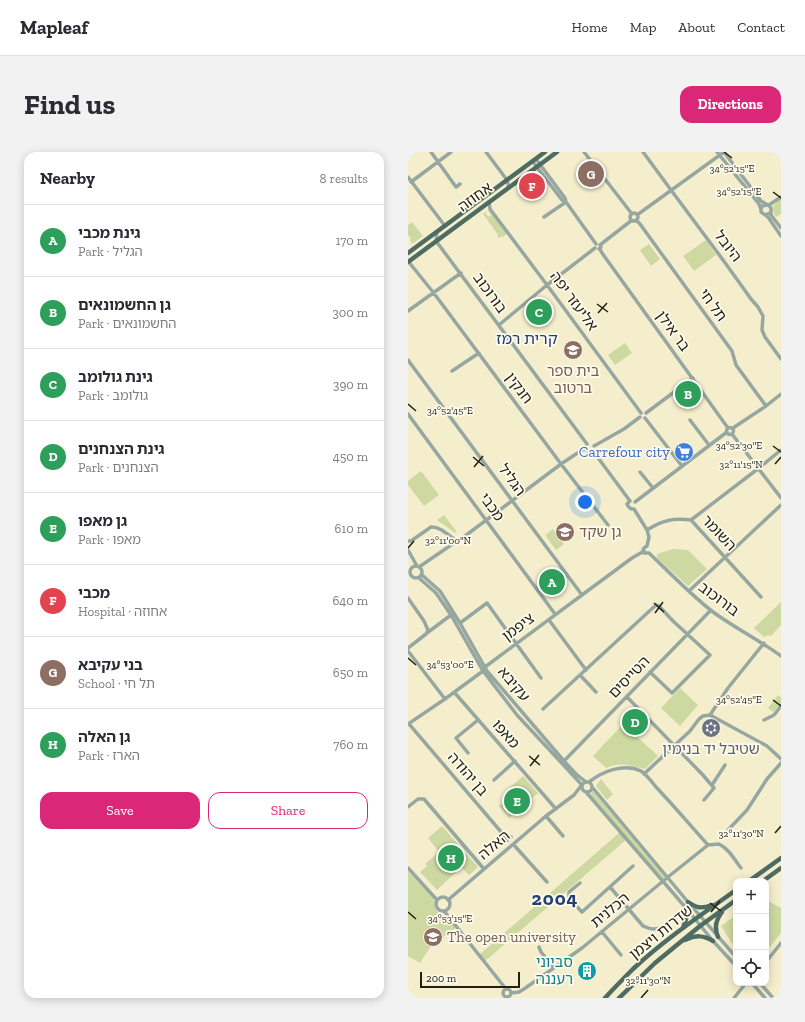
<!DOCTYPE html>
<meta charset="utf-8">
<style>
:root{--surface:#fff;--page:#f2f2f3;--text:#2b2b33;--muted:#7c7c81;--line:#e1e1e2;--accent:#db2777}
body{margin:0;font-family:"Zilla Slab","Noto Sans Hebrew",serif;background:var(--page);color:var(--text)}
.controls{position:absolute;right:12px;bottom:12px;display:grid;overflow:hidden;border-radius:8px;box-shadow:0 2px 10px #0003}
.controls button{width:36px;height:36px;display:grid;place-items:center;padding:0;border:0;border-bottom:1px solid var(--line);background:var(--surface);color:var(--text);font:20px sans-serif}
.scale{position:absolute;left:12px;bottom:10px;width:100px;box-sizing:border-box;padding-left:4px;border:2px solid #221f13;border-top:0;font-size:11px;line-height:14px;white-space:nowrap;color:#221f13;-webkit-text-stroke:3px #fefbed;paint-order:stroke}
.you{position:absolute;left:177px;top:350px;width:14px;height:14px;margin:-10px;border:3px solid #fff;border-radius:50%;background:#1a73e8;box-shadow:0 0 0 6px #1a73e833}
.badge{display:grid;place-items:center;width:26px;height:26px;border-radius:50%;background:var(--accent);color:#fff;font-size:13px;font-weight:700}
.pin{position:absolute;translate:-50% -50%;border:2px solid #fff;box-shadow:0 1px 4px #0006}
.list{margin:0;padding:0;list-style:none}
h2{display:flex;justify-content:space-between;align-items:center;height:52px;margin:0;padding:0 16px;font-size:17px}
h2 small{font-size:13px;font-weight:400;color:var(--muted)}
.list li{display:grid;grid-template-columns:26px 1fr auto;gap:12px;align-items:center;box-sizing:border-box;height:72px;padding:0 16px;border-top:1px solid var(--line)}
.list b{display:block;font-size:15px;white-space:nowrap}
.list p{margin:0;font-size:13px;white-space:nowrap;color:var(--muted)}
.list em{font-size:13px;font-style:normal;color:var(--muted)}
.actions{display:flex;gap:8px;padding:12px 16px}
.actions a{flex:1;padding:9px 0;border:1px solid var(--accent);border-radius:12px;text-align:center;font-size:14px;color:var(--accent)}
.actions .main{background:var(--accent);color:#fff}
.icon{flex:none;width:22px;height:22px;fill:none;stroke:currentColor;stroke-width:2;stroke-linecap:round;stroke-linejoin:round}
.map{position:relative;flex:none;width:373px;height:846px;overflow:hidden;border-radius:12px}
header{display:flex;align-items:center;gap:24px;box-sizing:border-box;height:56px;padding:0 20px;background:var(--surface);border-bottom:1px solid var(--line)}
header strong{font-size:19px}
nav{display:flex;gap:22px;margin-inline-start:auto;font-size:14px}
.intro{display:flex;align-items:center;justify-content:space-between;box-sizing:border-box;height:96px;padding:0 24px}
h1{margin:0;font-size:28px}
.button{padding:10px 18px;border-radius:12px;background:var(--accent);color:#fff;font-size:14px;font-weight:700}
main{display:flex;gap:24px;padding:0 24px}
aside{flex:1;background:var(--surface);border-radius:12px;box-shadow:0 2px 10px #0003}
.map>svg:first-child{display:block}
.green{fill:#ced9a1}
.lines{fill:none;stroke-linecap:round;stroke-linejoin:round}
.minor{stroke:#96a7a1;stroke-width:3.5}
.major{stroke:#4e6c63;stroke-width:4.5}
.ticks{fill:none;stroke:#221f13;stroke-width:1.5}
.labels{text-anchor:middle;stroke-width:3.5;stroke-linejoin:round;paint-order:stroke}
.street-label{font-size:15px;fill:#221f13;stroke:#fefbed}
.education-label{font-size:15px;fill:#785e54;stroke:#fefbed;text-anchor:start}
.shop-label{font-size:15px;fill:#366cbe;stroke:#fefbed;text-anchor:end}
.worship-label{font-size:15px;fill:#5b616d;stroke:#fefbed}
.culture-label{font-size:15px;fill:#0d838f;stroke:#fefbed;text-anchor:end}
.neighbourhood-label{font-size:16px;fill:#243f76;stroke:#fefbed}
.district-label{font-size:19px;font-weight:bold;letter-spacing:1px;fill:#243f76;stroke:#fefbed}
.ticks-label{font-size:10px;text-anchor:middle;fill:#221f13;stroke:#fefbed;stroke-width:3.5;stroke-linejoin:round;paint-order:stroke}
</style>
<header>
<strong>Mapleaf</strong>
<nav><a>Home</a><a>Map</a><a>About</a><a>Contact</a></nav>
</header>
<div class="intro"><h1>Find us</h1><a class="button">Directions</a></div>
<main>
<aside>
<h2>Nearby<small>8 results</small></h2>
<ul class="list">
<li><span class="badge" style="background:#2e9e5b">A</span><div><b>גינת מכבי</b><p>Park · הגליל</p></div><em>170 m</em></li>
<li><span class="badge" style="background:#2e9e5b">B</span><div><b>גן החשמונאים</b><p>Park · החשמונאים</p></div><em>300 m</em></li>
<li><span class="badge" style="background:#2e9e5b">C</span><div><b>גינת גולומב</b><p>Park · גולומב</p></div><em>390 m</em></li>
<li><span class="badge" style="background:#2e9e5b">D</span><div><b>גינת הצנחנים</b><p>Park · הצנחנים</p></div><em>450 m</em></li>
<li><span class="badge" style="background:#2e9e5b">E</span><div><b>גן מאפו</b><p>Park · מאפו</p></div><em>610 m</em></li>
<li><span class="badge" style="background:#e0444e">F</span><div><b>מכבי</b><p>Hospital · אחוזה</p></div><em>640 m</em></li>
<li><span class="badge" style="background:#8d6e63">G</span><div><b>בני עקיבא</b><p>School · תל חי</p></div><em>650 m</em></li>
<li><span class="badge" style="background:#2e9e5b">H</span><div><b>גן האלה</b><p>Park · הארז</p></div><em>760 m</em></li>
</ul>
<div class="actions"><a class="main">Save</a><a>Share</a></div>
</aside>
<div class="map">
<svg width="373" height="846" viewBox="0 0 373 846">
<rect width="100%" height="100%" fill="#f5eecc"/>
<path class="green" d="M373 46V62L368 65 366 62 364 56 369 49Z
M82 57 100 81 95 85 94 84 91 86 89 84 90 83 75 62 77 60 80 65 83 63 80 58Z
M4 70 15 84 4 92 2 88 3 87 0 83V73Z
M298 88 308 103 286 119 275 104Z
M241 92 252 107 243 114 232 98Z
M134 149 142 159 129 170 121 160Z
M217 191 224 201 207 213 200 203Z
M282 232 290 244 278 252 270 241Z
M13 319 31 343 16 354 0 333V329Z
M36 363 49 380 47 381 29 368Z
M145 377 156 392 148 398 137 383Z
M265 397 280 398 299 417 280 434 249 406V402Z
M152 416 159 425 136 443 129 434Z
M373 450V473L363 484 360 483 356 485 346 476Z
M272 536 290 553 272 574 253 556Z
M370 543 373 545V552L365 560 360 556Z
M229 560 238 568 225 581 250 604 237 617C221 614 214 609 198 616L185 604 215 572 217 573Z
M115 624 130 641 101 666 91 654 102 644 98 639Z
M193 627 205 642 199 648 188 634Z
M185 639 258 725 255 727 182 642Z
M34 674 70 715 61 723 53 715 29 738 12 720 19 714 17 712 31 700 20 686Z
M212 680 219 687 76 810 71 803Z
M0 719 26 747C26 753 27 757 31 762L36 763 48 776 23 794 12 811 0 804Z
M358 748 373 756V781L358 800Z
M328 763V796L325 793 313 774Z"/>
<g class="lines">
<path class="minor" d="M23 0 48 35 52 32
M78 0 99 28 101 36
M176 0 224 62
M235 0 263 38 318 112 343 147 350 155 355 164 354 178 357 185 373 207
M309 0 351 52 353 57
M316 0 353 49 358 52
M128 7 157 46 158 50
M125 10 154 48 158 50 188 92
M0 25 37 74
M3 30 43 0
M81 50 82 57 139 133 233 261
M361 53 373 45
M363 60V63L373 76
M222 65a4 4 0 1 1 8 0a4 4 0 1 1-8 0Z
M229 63 316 0
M357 63 362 61C364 58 363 54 360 53L354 54 353 57V60L360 65 373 84
M136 65 158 50
M228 68 232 72 324 199 328 213 358 254
M29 80 28 89 179 292
M191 97 193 95 192 93 224 68
M192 97 194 101 320 276
M0 109 25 140 153 312 200 373
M0 159 53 121
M91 173 139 133 187 96
M0 208 174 443
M44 219 71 201
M238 261 285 226
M0 262 147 462
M237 266 274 314
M282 268 301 293
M318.5 279a3.5 3.5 0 1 1 7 0a3.5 3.5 0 1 1-7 0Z
M325 276 358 254 373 242
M324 282 373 346
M186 294 216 277 232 265
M177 295 178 298 180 300 185 299
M185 299 222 349
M232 320 245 336
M222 349 219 352 220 354 223 357H226
M227 350 319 280
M226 357 239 378 241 385 239 394 236 396 235 398 236 401H241C262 421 282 442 305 460 327 476 351 488 373 504
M283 368 351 316 373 298
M239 378C255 368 265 366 283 368L353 445
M0 389H3L23 375C32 374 41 384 49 389
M0 398 9 414
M2 420a6 6 0 1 1 12 0a6 6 0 1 1-12 0Z
M11 415 49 389 53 387 153 312 177 296
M14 423 32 439 52 471 79 519 156 609 168 622 178 630
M11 426 28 441 43 463 75 519 109 563 174 633
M281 439 373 353
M0 446 16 469 20 478 18 482 0 496
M141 468 178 518
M52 471 79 451 133 526
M19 481 43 463
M0 499 37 547
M172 523 188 540
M46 540 148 657
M219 545 294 622 306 636 296 648
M135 557 248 453 251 454 265 469 302 503 264 541 242 520
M302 563 359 594 373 607
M356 568 366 563 373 554
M0 572 37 547 75 519 77 515 174 443 224 406 236 399
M1 572 100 688
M60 601 48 586 70 568
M156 609 303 458
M236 622 282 579 291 567 295 564 302 563 320 536 356 491
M86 628 107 609
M174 635a5 5 0 1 1 10 0a5 5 0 1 1-10 0Z
M181 630C195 619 216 611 233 619 239 623 244 630 248 635 266 654 283 674 300 693
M304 633 317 613
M184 635 280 750 328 805
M178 640 278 756 305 789 328 814
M0 655 10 647H16L76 717
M138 664 155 684
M319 683 320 678 339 658 359 627 373 611
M96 691 103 685
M105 692 139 730
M0 716 29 748
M172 731 161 740V746L174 760 225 714
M202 735 235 774C241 777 246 778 252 776
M28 752a7 7 0 1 1 14 0a7 7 0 1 1-14 0Z
M40 748 138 664 166 643 173 634
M36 759 98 837
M194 780 213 803
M131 795 133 800 146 816
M358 810 373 791
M344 831 357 846
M352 831 365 846
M95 841a4 4 0 1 1 8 0a4 4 0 1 1-8 0Z
M103 841 111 840 116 837 174 796 260 725 300 693 311 692C321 697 326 707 333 716
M326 846 338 831"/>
<path class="major" d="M0 101 137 0
M0 110 149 0
M341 729 373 706
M355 729 373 716
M280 750C289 756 293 757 304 753
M275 776 278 767V756
M310 785C306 775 308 768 314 760
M277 788C288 783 295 783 305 789
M197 846C206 836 215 827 225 817 256 788 293 763 328 738
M211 846 247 811 292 774 328 748"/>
</g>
<path class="ticks" d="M316 0 324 6M365 40 373 46M189 152 200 160M190 161 199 151M0 252 8 259M365 294 373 300M65 305 76 314M367 312 373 305M66 315 75 304M0 396 6 389M246 451 256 460M247 461 255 450M0 506 8 513M365 548 373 554M121 604 132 613M122 614 131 603M367 681 373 674M302 751 313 759M0 760 8 767M303 760 312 749M233 846 240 838"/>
<defs>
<symbol id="school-disc" viewBox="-11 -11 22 22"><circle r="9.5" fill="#8d6e63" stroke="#fefbed"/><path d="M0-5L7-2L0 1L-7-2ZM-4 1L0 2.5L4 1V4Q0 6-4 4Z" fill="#fff"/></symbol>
<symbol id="supermarket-disc" viewBox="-11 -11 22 22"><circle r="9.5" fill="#3f7fe0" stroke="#fefbed"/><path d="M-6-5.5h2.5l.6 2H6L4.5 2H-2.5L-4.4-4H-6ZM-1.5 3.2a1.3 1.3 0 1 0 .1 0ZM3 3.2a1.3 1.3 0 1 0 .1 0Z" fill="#fff"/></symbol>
<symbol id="synagogue-disc" viewBox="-11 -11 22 22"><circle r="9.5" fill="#6b7280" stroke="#fefbed"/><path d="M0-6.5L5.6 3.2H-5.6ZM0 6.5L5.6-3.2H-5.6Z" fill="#fff"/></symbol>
<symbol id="university-disc" viewBox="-11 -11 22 22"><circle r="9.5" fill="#8d6e63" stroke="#fefbed"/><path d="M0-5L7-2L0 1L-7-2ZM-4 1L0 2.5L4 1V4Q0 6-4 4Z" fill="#fff"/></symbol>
<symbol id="building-disc" viewBox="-11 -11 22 22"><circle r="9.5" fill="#0f9aa8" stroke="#fefbed"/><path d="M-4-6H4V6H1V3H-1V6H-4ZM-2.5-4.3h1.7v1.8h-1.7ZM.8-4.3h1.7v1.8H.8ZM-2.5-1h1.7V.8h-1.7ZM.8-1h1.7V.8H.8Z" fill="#fff"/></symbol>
</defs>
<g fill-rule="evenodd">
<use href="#school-disc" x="154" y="187" width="22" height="22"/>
<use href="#supermarket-disc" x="265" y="289" width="22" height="22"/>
<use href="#school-disc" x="146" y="369" width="22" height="22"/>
<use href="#synagogue-disc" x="292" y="565" width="22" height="22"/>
<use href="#university-disc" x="14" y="774" width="22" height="22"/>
<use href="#building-disc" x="168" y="808" width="22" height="22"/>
</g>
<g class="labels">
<g class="street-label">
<text transform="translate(67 45) rotate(-36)" y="5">אחוזה</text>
<text transform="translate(320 94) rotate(53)" y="5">היובל</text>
<text transform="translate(82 141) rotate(54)" y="5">בורוכוב</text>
<text transform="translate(166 149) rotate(54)" y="5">אליעזר יפה</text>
<text transform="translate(305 153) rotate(54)" y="5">תל חי</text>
<text transform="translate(265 179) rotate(54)" y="5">בר אילן</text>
<text transform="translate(111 236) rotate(53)" y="5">חנקין</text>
<text transform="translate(104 328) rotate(54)" y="5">הגליל</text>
<text transform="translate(84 355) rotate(54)" y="5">מכבי</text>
<text transform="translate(311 381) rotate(47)" y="5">השומר</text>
<text transform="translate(311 447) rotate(37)" y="5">בורוכוב</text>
<text transform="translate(110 475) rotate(-37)" y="5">ציפמן</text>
<text transform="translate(221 525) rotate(-46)" y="5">הטייסים</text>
<text transform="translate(106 532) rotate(50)" y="5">עקיבא</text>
<text transform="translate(98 582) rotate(49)" y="5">מאפו</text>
<text transform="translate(60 622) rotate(49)" y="5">בן יהודה</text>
<text transform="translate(86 693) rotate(-40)" y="5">האלה</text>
<text transform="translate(202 758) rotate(-40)" y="5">הכלנית</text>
<text transform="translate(253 780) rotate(-39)" y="5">שדרות ויצמן</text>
</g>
<g class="education-label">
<text x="165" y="224" text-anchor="middle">בית ספר<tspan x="165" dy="17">ברטוב</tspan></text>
<text x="171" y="385">גן שקד</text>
<text x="39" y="790">The open university</text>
</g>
<g class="shop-label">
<text x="262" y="305">Carrefour city</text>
</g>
<g class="worship-label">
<text x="303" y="602">שטיבל יד בנימין</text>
</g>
<g class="culture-label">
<text x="165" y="815">סביוני<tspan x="165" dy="17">רעננה</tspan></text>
</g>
<g class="neighbourhood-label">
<text x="119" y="192">קרית רמז</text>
</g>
<g class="district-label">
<text x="147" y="753">2004</text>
</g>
</g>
<g class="ticks-label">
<text x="324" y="20">34°52'15"E</text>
<text x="331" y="43">34°52'15"E</text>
<text x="42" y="262">34°52'45"E</text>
<text x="331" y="297">34°52'30"E</text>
<text x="333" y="316">32°11'15"N</text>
<text x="40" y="392">32°11'00"N</text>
<text x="42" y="516">34°53'00"E</text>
<text x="331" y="551">34°52'45"E</text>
<text x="333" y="685">32°11'30"N</text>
<text x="42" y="770">34°53'15"E</text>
<text x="240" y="832">32°11'30"N</text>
</g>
</svg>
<div class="controls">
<button>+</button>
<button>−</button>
<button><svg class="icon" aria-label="locate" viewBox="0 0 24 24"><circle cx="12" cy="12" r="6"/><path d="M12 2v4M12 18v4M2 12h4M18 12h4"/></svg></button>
</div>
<div class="scale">200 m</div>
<div class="you"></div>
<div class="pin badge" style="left:144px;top:430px;background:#2e9e5b">A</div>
<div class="pin badge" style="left:280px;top:242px;background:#2e9e5b">B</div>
<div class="pin badge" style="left:131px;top:160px;background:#2e9e5b">C</div>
<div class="pin badge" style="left:227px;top:570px;background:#2e9e5b">D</div>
<div class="pin badge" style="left:109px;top:649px;background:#2e9e5b">E</div>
<div class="pin badge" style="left:124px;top:34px;background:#e0444e">F</div>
<div class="pin badge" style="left:183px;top:22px;background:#8d6e63">G</div>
<div class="pin badge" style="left:43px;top:706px;background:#2e9e5b">H</div>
</div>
</main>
